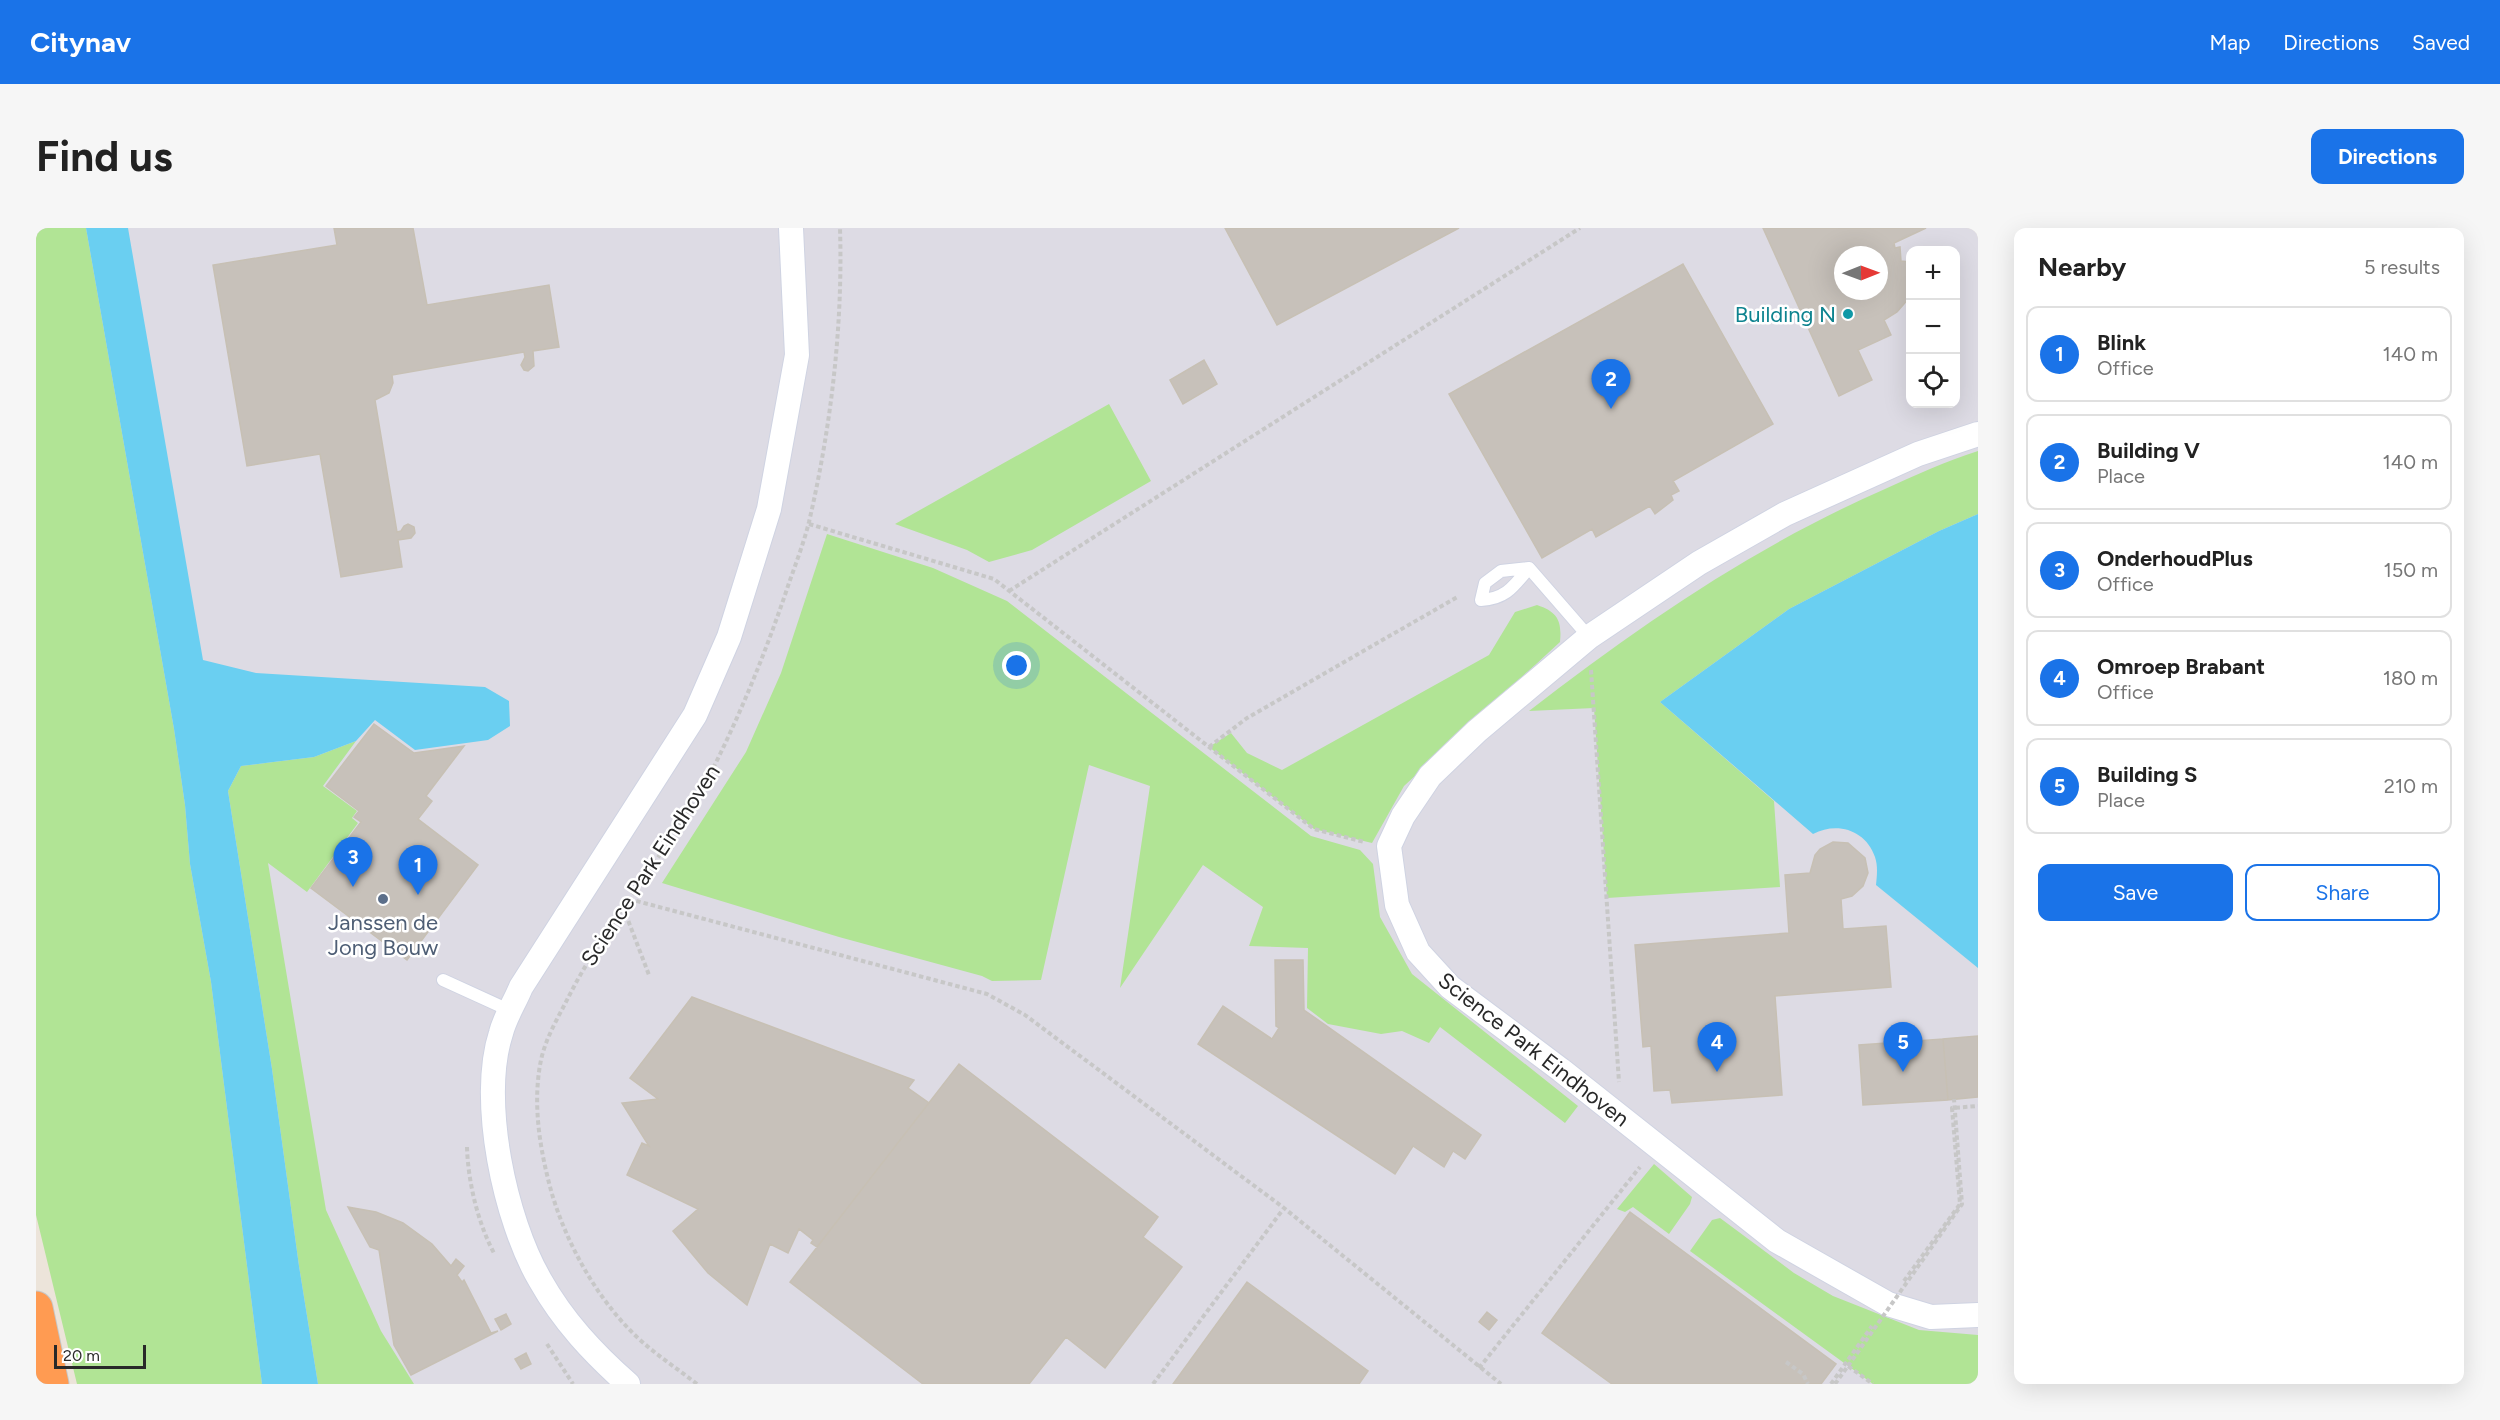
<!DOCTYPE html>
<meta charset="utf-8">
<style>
:root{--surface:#fff;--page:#f6f6f6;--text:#222;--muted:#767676;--line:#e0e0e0;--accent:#1a73e8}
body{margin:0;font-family:Figtree,sans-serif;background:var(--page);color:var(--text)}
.controls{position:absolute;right:18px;top:18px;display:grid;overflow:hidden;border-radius:12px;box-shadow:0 6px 24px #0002}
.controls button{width:54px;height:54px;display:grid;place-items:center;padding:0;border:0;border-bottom:2px solid var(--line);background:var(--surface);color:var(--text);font:30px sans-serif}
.compass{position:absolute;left:1798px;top:18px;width:54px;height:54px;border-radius:50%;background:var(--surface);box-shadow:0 6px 24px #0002;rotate:89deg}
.scale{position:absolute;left:18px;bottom:15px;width:92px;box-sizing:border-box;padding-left:6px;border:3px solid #292929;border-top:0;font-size:16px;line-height:21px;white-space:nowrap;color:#292929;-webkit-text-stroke:4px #fff;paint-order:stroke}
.you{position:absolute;left:981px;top:438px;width:21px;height:21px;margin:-15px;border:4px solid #fff;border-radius:50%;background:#1a73e8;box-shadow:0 0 0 9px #1a73e833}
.badge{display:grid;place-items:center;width:39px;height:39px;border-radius:50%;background:var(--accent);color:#fff;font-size:20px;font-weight:700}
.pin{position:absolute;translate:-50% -50px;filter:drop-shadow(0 2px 3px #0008)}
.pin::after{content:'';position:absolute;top:32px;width:21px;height:18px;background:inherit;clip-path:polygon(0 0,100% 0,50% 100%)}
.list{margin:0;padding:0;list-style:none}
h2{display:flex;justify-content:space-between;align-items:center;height:78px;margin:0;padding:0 24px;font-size:26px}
h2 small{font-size:20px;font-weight:400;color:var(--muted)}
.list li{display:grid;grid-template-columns:39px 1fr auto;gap:18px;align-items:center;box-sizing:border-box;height:96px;margin:0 12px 12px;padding:0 12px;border:2px solid var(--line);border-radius:12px}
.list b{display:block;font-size:22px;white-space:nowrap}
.list p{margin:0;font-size:20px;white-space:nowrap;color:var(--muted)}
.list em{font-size:20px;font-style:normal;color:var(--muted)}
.actions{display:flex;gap:12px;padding:18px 24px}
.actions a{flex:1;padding:14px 0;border:2px solid var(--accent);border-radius:12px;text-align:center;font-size:21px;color:var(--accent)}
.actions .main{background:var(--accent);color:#fff}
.icon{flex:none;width:33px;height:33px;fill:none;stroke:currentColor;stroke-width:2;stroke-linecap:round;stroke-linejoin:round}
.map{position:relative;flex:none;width:1942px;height:1156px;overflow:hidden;border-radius:12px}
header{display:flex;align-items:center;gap:36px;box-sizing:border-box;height:84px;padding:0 30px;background:var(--accent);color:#fff}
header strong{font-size:28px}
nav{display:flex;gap:33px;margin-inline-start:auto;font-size:21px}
.intro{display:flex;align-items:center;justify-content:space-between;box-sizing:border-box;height:144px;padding:0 36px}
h1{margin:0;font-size:42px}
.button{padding:15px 27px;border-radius:12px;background:var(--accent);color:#fff;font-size:21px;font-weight:700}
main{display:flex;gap:36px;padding:0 36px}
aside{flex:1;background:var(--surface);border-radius:12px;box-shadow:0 6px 24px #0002}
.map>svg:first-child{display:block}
.industrial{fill:#dddbe4;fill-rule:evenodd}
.green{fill:#b1e495}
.water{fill:#6acff1}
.building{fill:#c7c1ba;stroke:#c7c0b4;stroke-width:1.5;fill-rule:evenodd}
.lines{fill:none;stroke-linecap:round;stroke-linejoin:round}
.service-casing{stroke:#cfd3e2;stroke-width:14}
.minor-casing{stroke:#cfd3e2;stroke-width:26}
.motorway-casing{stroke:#c7c7c7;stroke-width:35}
.path{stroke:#c7c7c7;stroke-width:4;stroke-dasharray:4.5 3;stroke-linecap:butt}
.service{stroke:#fff;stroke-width:12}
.minor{stroke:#fff;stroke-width:24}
.motorway{stroke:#ff9b52;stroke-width:33}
.path-bridge{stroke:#c7c7c7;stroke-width:4;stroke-dasharray:4.5 3;stroke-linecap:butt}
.culture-dot{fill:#0f9aa8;stroke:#fff;stroke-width:2}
.service-dot{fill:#5c6f8a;stroke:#fff;stroke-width:2}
.labels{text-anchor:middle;stroke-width:5;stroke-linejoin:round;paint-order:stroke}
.culture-label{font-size:22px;fill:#0d838f;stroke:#fff;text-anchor:end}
.street-label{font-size:22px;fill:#292929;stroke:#fff}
.service-label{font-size:22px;fill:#4e5e75;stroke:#fff}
</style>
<header>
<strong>Citynav</strong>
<nav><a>Map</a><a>Directions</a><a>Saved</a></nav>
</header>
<div class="intro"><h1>Find us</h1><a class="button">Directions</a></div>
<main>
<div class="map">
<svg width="1942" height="1156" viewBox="0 0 1942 1156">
<rect width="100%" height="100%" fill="#ece4da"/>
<path class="industrial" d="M0 0H1942V1156H167ZM1874 22H1920V176H1874ZM1807 27H1843V63H1807Z"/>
<path class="green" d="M0 0H50L138 501 149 577 154 636 175 754 226 1156H41L0 987Z
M1073 176 1115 253 996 322 953 334 931 322 859 296Z
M1942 223V286L1903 303 1753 381 1624 474 1738 573 1744 659 1571 670 1558 480 1493 483C1605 396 1719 318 1849 261 1880 247 1910 233 1942 223Z
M791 306 897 340 971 373 1275 608 1324 622 1337 636 1344 689 1376 746 1542 878 1529 895 1404 799 1393 815 1366 803 1345 806 1292 796 1271 780 1272 720 1213 718 1227 679 1167 637 1084 760 1114 558 1053 537 1005 752 956 753 946 748 803 709 626 655 710 524 745 445Z
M1501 377C1522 384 1526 393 1524 414L1368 558 1336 615 1278 601 1173 519 1195 505 1211 525 1246 542 1453 427 1479 384Z
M320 513 287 558 321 583 316 590 322 595 271 664 232 635 290 982 345 1103 378 1156H282L263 1038 236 841 192 563 205 538 278 529Z
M1618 936 1656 969 1654 976 1633 1006 1597 979 1589 984 1581 981Z
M1684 990 1758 1045 1797 1068 1883 1102 1942 1107V1156H1837L1654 1023 1676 992Z"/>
<path class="water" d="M50 0H92L167 432 220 445 449 459 473 473 474 498 452 512 379 522 339 492 320 513 278 529 205 538 192 563 236 841 263 1038 282 1156H226L175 754 154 636 149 577 138 501Z
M1942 286V740L1840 657C1841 647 1842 638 1839 629 1830 602 1801 593 1777 606L1624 474 1753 381 1903 303Z"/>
<path class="building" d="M298 0H377L391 77 513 57 523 119 497 123 498 138 492 143 488 142 485 137 489 129 488 124 356 147 357 155 353 165 339 172 361 304 365 303 368 298 372 296 378 299 379 305 375 310 362 312 366 339 305 349 284 226 211 238 177 37 301 17Z
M1189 0H1423L1241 97Z
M1727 0H1890L1858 15 1859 20 1864 19 1865 33 1874 34V69L1861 84 1848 92 1855 107 1822 122 1836 152 1803 168ZM1807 27H1843V63H1807Z
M1647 36 1737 196 1637 253 1643 263 1635 267 1637 272 1619 286 1614 278 1560 309 1556 301 1506 330 1413 166Z
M1168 132 1181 156 1147 176 1134 152Z
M338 496 378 525 428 518 390 568 396 573 382 591 442 637 371 732 275 660 325 594 318 589 323 583 290 558Z
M1797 614 1812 615 1829 630 1832 645 1827 658 1816 668 1805 671 1807 701 1850 698 1855 759 1739 768 1746 867 1636 875 1634 862 1618 863 1615 818 1607 819 1599 717 1753 705 1749 647 1774 645 1779 627 1784 621Z
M1239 732H1267L1268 782 1445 907 1429 931 1417 923 1408 939 1377 918 1359 946 1162 816 1187 778 1236 811 1243 800 1240 798Z
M656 769 878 852 872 860 893 875 781 1019 775 1015 777 1012 763 1001 752 1025 734 1016 711 1077 672 1045 637 1003 662 981 591 947 606 915 613 918 586 875 622 871 594 850Z
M1942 808V869L1912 872 1907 811Z
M1907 811 1912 872 1827 877 1823 817Z
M923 836 1122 989 1107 1009 1146 1039 1069 1140 1030 1109 993 1156H887L754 1054Z
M312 979 340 984 367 995 396 1016 415 1038 420 1031 428 1038 421 1047 426 1054 428 1052 455 1105 462 1103 375 1147 358 1117 343 1022 334 1019Z
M1594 984 1800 1136 1785 1156H1576L1506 1105Z
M1211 1054 1332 1143 1323 1156H1137Z
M1451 1084 1461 1092 1453 1102 1443 1094Z
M470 1086 475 1096 465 1102 459 1091Z
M490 1125 495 1136 485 1141 479 1131Z"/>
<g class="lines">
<defs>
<path id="service" d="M1493 340C1478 358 1470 371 1445 372L1449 355 1465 343Z
M1493 340 1553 409
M407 752 475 783"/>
<path id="minor" d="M1942 206 1882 226 1749 286 1663 335 1553 409 1441 503 1394 548 1367 588 1353 618 1361 677 1382 724 1414 759 1525 842 1741 1013 1852 1076 1895 1089 1942 1087
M592 1156C557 1125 527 1093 504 1052 469 992 443 872 465 805 469 789 479 774 485 759L659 487 693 409 733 281 761 127 755 0"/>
<path id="motorway" d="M0 1080 16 1156"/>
</defs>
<use href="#service" class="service-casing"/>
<use href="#minor" class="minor-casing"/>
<use href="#motorway" class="motorway-casing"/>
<path class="path" d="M773 296 958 351 1278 601 1328 614
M973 363 1544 0
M1555 442 1583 854
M1173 519 1211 490 1423 368
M593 671 951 766 989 787 1248 980 1465 1156
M587 679 613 747
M431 919C432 954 442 996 459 1027
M1868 1053 1924 976 1916 880 1942 878
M511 1116 537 1156
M1750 1134 1767 1146 1772 1156
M1443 1140 1604 939
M661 1156C638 1138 611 1121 591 1099 557 1063 530 1013 516 966 504 923 496 876 505 832 510 809 523 788 533 768 577 682 645 610 686 522 712 468 734 412 753 355 760 335 768 314 773 294 795 199 807 98 804 0
M1117 1156 1248 980
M1795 1156 1836 1098
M1799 1156 1812 1138 1837 1156"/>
<use href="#service" class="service"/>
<use href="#minor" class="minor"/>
<use href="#motorway" class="motorway"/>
<path class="path-bridge" d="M1812 1138 1926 976 1918 871"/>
</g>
<circle class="culture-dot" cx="1812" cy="86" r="6"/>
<circle class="service-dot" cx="347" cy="671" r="6"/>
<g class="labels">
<g class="culture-label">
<text x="1800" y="94">Building N</text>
</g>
<g class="street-label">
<text transform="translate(614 637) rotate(-57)" y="8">Science Park Eindhoven</text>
<text transform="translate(1498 821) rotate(38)" y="8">Science Park Eindhoven</text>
</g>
<g class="service-label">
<text x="347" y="702">Janssen de<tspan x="347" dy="25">Jong Bouw</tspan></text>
</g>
</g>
</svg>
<div class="controls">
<button>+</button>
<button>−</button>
<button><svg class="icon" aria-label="locate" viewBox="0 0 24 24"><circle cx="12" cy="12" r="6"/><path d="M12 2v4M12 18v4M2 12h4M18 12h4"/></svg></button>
</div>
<svg class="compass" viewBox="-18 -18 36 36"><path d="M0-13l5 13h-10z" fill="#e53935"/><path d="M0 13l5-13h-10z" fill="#767676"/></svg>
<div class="scale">20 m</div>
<div class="you"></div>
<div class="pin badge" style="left:382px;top:667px">1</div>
<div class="pin badge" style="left:1575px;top:181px">2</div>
<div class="pin badge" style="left:317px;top:659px">3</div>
<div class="pin badge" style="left:1681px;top:844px">4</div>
<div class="pin badge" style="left:1867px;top:844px">5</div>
</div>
<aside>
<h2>Nearby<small>5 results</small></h2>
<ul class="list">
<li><span class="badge">1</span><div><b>Blink</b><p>Office</p></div><em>140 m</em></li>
<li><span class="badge">2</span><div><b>Building V</b><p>Place</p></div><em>140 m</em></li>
<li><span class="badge">3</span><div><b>OnderhoudPlus</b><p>Office</p></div><em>150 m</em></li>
<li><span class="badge">4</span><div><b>Omroep Brabant</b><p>Office</p></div><em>180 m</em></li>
<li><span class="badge">5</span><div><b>Building S</b><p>Place</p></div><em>210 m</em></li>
</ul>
<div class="actions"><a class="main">Save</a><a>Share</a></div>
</aside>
</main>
